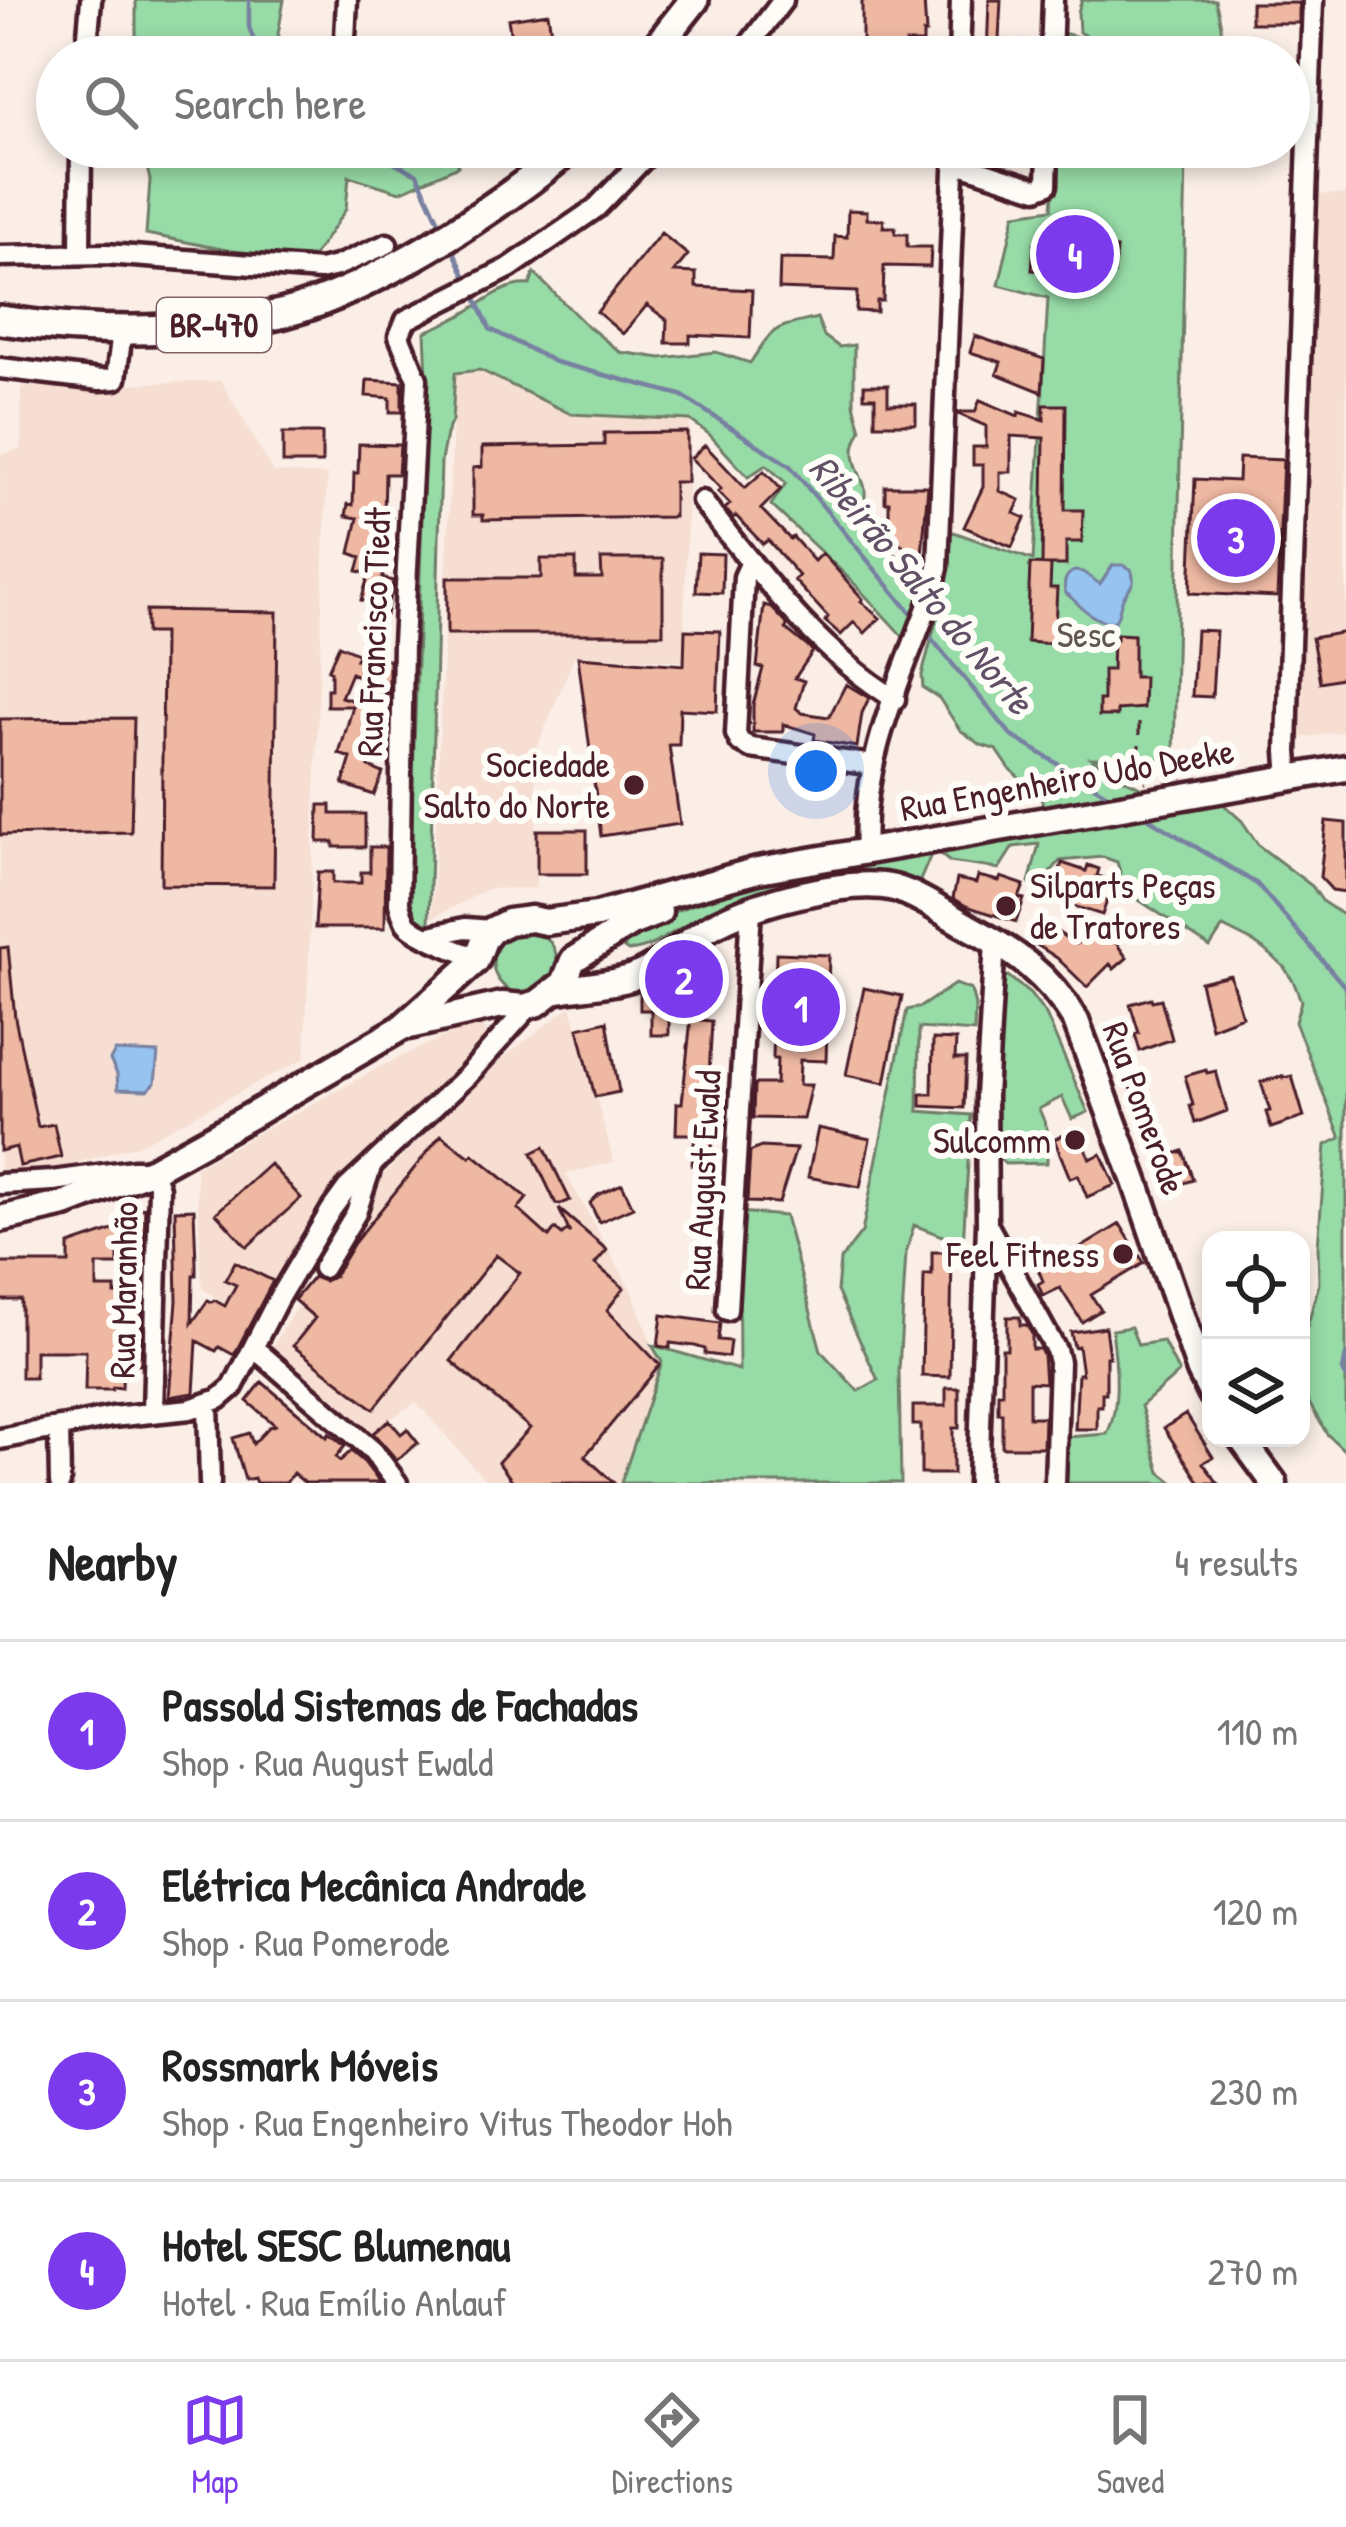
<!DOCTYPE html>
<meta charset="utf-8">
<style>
:root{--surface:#fff;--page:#f2f2f2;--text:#222;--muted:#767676;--line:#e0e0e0;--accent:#7c3aed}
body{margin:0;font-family:"Patrick Hand",sans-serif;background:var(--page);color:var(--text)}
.controls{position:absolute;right:36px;bottom:36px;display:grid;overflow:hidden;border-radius:24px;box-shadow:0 6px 18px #0003}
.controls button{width:108px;height:108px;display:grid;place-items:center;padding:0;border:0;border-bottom:3px solid var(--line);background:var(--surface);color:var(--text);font:60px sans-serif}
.you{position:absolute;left:816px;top:771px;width:42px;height:42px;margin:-30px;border:9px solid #fff;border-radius:50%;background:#1a73e8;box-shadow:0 0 0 18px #1a73e833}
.badge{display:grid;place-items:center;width:78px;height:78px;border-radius:50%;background:var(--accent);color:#fff;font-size:39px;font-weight:700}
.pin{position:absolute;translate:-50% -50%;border:6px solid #fff;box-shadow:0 3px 12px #0006}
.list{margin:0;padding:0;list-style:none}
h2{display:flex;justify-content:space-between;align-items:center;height:156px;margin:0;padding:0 48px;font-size:51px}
h2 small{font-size:39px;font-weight:400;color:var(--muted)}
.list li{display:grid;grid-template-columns:78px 1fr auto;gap:36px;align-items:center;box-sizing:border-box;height:180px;padding:0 48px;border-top:3px solid var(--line)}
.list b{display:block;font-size:45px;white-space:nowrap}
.list p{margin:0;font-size:39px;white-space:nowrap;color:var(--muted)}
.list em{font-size:39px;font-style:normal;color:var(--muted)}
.icon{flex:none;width:66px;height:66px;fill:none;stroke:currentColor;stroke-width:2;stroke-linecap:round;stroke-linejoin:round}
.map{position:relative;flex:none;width:1346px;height:1483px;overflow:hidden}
.search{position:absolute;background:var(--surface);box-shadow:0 6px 18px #0003;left:36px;right:36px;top:36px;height:132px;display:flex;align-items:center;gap:30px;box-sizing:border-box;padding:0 42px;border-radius:66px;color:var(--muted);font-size:45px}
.sheet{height:876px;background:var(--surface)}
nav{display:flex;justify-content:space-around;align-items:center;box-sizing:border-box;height:168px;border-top:3px solid var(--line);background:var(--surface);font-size:33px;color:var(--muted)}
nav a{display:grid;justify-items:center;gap:6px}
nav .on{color:var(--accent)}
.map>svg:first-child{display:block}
.built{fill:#f6ded2}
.green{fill:#97dba7;stroke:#707d69;stroke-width:3}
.water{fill:#96c3f0;stroke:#7881a1;stroke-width:3}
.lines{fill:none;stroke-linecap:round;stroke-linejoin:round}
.stream{stroke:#7881a1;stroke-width:4.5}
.building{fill:#eeb8a2;stroke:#4a1f2b;stroke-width:3;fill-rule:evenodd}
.minor-casing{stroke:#4a1f2b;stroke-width:27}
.major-casing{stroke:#4a1f2b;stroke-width:33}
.highway-casing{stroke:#4a1f2b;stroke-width:36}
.path{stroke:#4a1f2b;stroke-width:3;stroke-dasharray:12 9;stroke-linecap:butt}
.minor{stroke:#fdfcf7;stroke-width:18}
.major{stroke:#fdfcf7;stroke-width:24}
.highway{stroke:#fdfcf7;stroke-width:27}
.poi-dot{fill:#4a1f2b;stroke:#fdfcf7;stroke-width:4.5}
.labels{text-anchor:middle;stroke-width:12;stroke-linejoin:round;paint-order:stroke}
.shield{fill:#fdfcf7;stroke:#806168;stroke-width:3}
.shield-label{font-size:33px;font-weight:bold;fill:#4a1f2b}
.street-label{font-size:36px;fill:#4a1f2b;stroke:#fdfcf7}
.park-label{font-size:36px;fill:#615750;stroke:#fdfcf7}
.poi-label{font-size:36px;fill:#4a1f2b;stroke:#fdfcf7;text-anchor:end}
.water-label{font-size:39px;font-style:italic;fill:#615066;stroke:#fdfcf7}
</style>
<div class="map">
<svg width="1346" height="1483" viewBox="0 0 1346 1483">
<rect width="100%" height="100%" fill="#faeee6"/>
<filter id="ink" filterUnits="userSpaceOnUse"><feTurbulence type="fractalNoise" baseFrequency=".00833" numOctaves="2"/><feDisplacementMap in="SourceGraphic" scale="24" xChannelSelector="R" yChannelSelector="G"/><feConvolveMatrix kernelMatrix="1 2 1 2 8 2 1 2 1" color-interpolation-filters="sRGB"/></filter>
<g filter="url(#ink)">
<path class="built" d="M1314 194 1346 195V731L1294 739Z
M480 370 571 414 690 420 683 661 575 655 536 750V888L487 889 432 918 455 372Z
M221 381 273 472 327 475 305 1058 138 1145 51 1170 0 1174V455L21 449V387Z
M571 1006 614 1162 566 1174 632 1292 652 1345 662 1362 621 1483H488L416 1402 365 1435 269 1352 369 1189 503 1058Z
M477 1021 483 1024 486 1031 483 1041 468 1063 368 1156 337 1189 288 1260 255 1324 202 1288 196 1167 382 1066Z"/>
<path class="green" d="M136 0H284L278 34 290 57H136Z
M1082 0H1215C1220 18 1226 39 1216 57H1061L1062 33 1121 47 1117 40 1093 39 1079 32 1078 12Z
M142 147H456L458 166 400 192 349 176 346 209 313 257 257 256 146 234 150 180Z
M1056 147H1197V156L1186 159 1174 759 1091 758 1124 779 1185 809 1223 804 1242 821 1259 846 1312 886 1323 902 1346 917V1452L1327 1434 1305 1396 1301 1377 1304 1338 1319 1284 1318 1246 1326 1145 1341 1138 1295 1022 1301 1001 1294 983 1284 967 1270 954 1255 943 1223 927 1210 947 1119 887 1120 872 1117 862 1103 857 1060 861 1038 887 1029 883 1039 844 1013 847 999 869 950 862 935 850 1045 833 1042 800 1010 769 997 750 981 745 960 730 939 698 923 688 922 675 935 625 951 531 1033 560 1048 298 999 285 1015 214 1052 209Z
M534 273 584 323 620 352 661 358 716 352 750 363C776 324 772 329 817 318L824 336 839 347 854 345V404L861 430C849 450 854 462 863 482 868 492 863 499 865 509 870 540 903 562 928 576L906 640 851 580 771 505 786 483 766 465 748 477 709 434 690 420 571 414 480 370 455 373 452 421 446 434 441 461 429 925H422L412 915 409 888 427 377 425 332C437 327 449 322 460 316 482 304 505 282 530 285Z
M933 850 919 883C859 864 757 887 702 915 678 927 655 950 628 951L620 945 622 940C638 931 654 921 671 913 753 878 845 865 933 850Z
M493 962a32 32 0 1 1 64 0a32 32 0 1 1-64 0Z
M1008 976 1030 994 1046 1015 1088 1112 1072 1119 1062 1097 1039 1109 1047 1128V1163L1005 1164 999 1158 997 1058 1002 977Z
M955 984 971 990 975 1006 974 1032 919 1028 918 1111 971 1115 963 1244 914 1225 906 1253 899 1370 901 1483H621L662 1362 652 1345 739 1370 738 1212 785 1216 821 1351 858 1391 878 1380 837 1291 840 1260 862 1232 907 1010 920 1007Z
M1131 1327 1138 1345 1163 1341 1179 1373 1141 1406 1160 1472 1174 1483H1066L1067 1437 1107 1434C1121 1405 1116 1361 1112 1330Z"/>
<path class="water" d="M1113 565H1122L1131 569C1137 584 1130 586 1123 598 1119 606 1120 614 1115 621 1096 626 1079 604 1065 592 1063 582 1065 575 1074 571L1083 572 1100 584Z
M115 1051 158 1053 155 1083 148 1090 118 1089 117 1074 110 1060Z"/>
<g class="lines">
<path class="stream" d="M249 0V27L260 57
M363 147 417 174 442 228
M450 243 468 282
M473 292 490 329 555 362 681 395 790 466 915 618
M926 632 1012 736 1112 797
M1143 815 1257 884 1346 988
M1346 1355 1343 1371 1346 1376"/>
</g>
<path class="building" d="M862 0H924L926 33H923V43H906V54H886V48H862Z
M989 0H1001L999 40 1038 42 1037 57H987Z
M1251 3H1299V23H1251Z
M548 13 553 46 545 47 547 57H514L508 19Z
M848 210 867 211V219L884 220 883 227H895V234H907V247H931L930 267 884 266 883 301H877V312L856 311 857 292 779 289 780 259 834 260 835 236 847 237Z
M661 233 688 255 674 272 696 273V287L752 290 750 338 690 335V343H666L667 320 647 305 623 334 597 312Z
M1034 245 1116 249 1114 274 1032 270Z
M975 336 1044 359 1042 392 997 374 1001 362 970 352Z
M367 380 402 382V412H390V398L366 396Z
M864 385H888V404H916V424H875V397H864Z
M980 400 1018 416 1019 412 1044 420V405H1066L1065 510H1083L1082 542H1066V565H1042L1044 438 1011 436V472H1000V491L1020 500 1014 513 1025 518 1012 547 964 527 983 487V465H973V447H986V426L958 414V412H975Z
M687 432V482H674V517L483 520V515H473V468L482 467V447L604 445V433Z
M283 433H322V463H283Z
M359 444 400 445 398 474H385L384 517 392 518 387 554 390 555 382 578 393 581 386 615 371 610 373 604 361 600 369 574 357 571 361 557 350 553 358 518 346 516 348 504 353 505 354 473H358Z
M705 445 745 488 764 471 781 489 761 509 790 539 793 537 814 561 822 553 863 599 861 601 880 618 865 633 854 622 841 635 825 621 828 617 794 580 799 576 768 540 763 544 736 516 733 518 725 509 730 504 718 492 721 489 691 458Z
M1239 458 1283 460 1277 597 1190 593 1195 479 1238 481Z
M885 486H928L921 566 889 531V502H885Z
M698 553 723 554 722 593 696 592Z
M541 559H576V578H602L601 559H663V634H447V578H541Z
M1030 564 1051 565 1050 588H1057L1054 644 1027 642Z
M764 605 771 607 787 624 786 629 813 651 795 678 804 681 796 708 802 713 829 717 846 684 869 698 862 713 857 747 814 740 815 734 783 724V732H753V705L763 668 757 667Z
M146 610 277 612 274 886 161 885 163 633H146Z
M685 630 720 631 717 711 680 709 679 745H669L680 824 601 836 578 657 684 665Z
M1196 630 1216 631 1212 697 1192 696Z
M1346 632V677L1320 682 1312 638Z
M1117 634 1134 635V677H1144L1143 708 1117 710V716H1099V700H1103V670H1112L1113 639H1117Z
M339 645 359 654 356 659 389 660V694L385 692 373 732 381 734 369 767 383 773 374 795 343 784 351 758 339 754 353 706H327V689H331V671L328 670ZM351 673 375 683V707L341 697Z
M134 718 131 832 0 835V719Z
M319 805H331V814H365V847H334V842H318Z
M1326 821 1346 823V892L1332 890 1320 877Z
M537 830H587V874H537Z
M370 847H386L385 928H315L318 872H333V883H361V872H370Z
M1062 863 1086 871 1088 865 1099 869 1097 876 1105 878 1099 898 1107 901 1102 915 1051 899Z
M978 876 999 881 1001 877 1024 885 1019 898 1024 899 1016 922 966 906 953 898 957 879 976 883Z
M1101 922 1127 958 1114 969 1110 964 1087 987 1057 958 1034 943 1046 925 1076 944Z
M8 947 15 1018 38 1127 54 1124 61 1157 20 1166 16 1147 0 1151V948Z
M776 953 829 955 826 1061 800 1060 799 1085H811L803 1119 753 1118 754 1084H776L777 1059H773Z
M676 972H705V979H715V997H669V1035H651V1010H640V992L652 987H669V976Z
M1230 975 1242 1016 1211 1028 1200 982Z
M864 988 902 996 885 1083 846 1075Z
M1151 998 1152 1001 1161 999 1172 1039 1140 1051 1135 1034 1139 1033 1130 1004Z
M691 1019 712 1021 707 1111 725 1112 724 1135H713L711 1166 692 1165 695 1134H676L677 1103H682Z
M607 1021 619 1092 595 1097 578 1028Z
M933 1039 956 1040 955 1059H966L964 1108 921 1106V1094H932Z
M1206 1070 1207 1073 1216 1071 1227 1111 1195 1123 1190 1106 1193 1105 1185 1076Z
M1283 1076V1078L1292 1076 1304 1117 1271 1128 1266 1112 1270 1111 1261 1082Z
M1143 1079 1161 1139 1148 1143 1130 1083Z
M818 1128 870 1139 860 1187 808 1177Z
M1077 1129 1090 1159 1101 1154 1115 1185 1087 1197 1078 1175 1070 1178 1054 1139Z
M441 1135 470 1157 473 1154 527 1198 518 1209 549 1237 555 1229 562 1235 567 1230 570 1233 559 1209 607 1250 595 1264 624 1288 607 1310 660 1365 585 1456 614 1483H514L498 1462 530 1428 451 1361 520 1273 496 1255 374 1409 293 1346 315 1318 294 1300 313 1277 324 1281 334 1276 354 1243Z
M544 1147 570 1200 561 1204H556L532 1153Z
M761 1147 796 1149 779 1203 747 1202 750 1152Z
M1183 1151 1193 1180 1168 1188 1158 1160Z
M270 1164 301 1198 247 1247 216 1213Z
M622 1184 633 1207 599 1222 590 1203 598 1195Z
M145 1207 144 1252 118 1251V1265H97V1288H115V1294H142L141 1364 123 1363 122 1388 113 1387 112 1390H85L86 1351H35V1378H21V1300H0V1263H69V1245L119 1228 140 1229 135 1210Z
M194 1209 196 1264V1275H193L192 1323 208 1300 212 1302 214 1300 225 1306 236 1285 225 1280 235 1262 273 1281 234 1355 219 1347 216 1351 197 1341 194 1393 169 1397 177 1301 175 1210Z
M1120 1224 1144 1263 1091 1295 1101 1310 1082 1322 1060 1288 1043 1296 1038 1284 1043 1281 1038 1269 1074 1252Z
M932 1252H952L950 1377 922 1376 924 1275H932Z
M662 1315 720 1323 718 1340 730 1341 728 1357 705 1354V1349L695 1346 670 1343V1348L658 1346Z
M1007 1317H1020V1325H1027L1032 1334V1349H1040L1043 1355 1045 1383 1029 1382V1417H1044L1043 1447H1002V1413H998V1393H1002V1349H1007Z
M1105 1327 1109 1357H1106V1393H1102V1406H1097V1429H1075L1078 1374H1082L1078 1346 1074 1347 1071 1332Z
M262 1382 327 1437 329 1433 345 1446 336 1457 340 1461 351 1451 364 1462 380 1483H305L293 1473 286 1483H256L254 1478 245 1480 233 1438 249 1433 253 1444 269 1427 275 1425 247 1401Z
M946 1388H959V1428H953V1474H921V1425H913V1406H946Z
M1186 1414 1213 1457 1203 1463 1218 1483H1200L1164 1428Z
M389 1420 401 1434 407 1429 418 1443 397 1460 373 1433Z"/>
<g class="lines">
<defs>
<path id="minor" d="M86 57 91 0
M344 57 347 0
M740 57 783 0
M959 57 961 0
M1051 57 1053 0
M954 162 1037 189 1047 185 1048 147
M80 253 81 147
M0 256 106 254 320 270 337 266 387 244
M0 368 100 380 116 379 122 331
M702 501C759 572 816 651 895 699
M751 562 744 577 736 734 740 742 751 748 873 765
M1289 778 1287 752 1289 674 1313 0
M866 849C860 761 903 675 932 594L938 567 955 147
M430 936 465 928 492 930
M477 957C462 953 414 934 406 923 404 919 400 908 399 904L403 643 417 379 399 336 406 320 509 268 596 208 655 147
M0 1184 53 1181 133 1170H153L159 1188 153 1412
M987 1224 1056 1350 1059 1362 1055 1483
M323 1268 356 1213 370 1170
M727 1310 751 910
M254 1348 373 1451 397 1483
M208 1404 210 1483
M59 1427 60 1483
M0 1439 112 1417 190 1409 219 1399 233 1387 278 1299 331 1210 347 1188 467 1076 529 1007
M978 1483 987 1224 986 1096 995 941"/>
<path id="major" d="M558 990C581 986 607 985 630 978 660 968 687 939 716 924 756 903 849 877 894 888 919 895 944 913 967 926 1014 951 1048 974 1076 1021L1135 1181 1200 1371 1211 1393
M409 1026 502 1005 525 1007 538 1003 564 983 573 960 631 923 659 912
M0 1219 65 1204 153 1170 254 1114 401 1028 476 961 484 940 492 930 508 922 531 919 546 922 597 915 758 870 1346 768
M1241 1438 1274 1483"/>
<path id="highway" d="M649 57 694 0
M0 320C89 333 178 335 267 317 363 299 497 209 572 147"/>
</defs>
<use href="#minor" class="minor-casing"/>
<use href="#major" class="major-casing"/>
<use href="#highway" class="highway-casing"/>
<path class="path" d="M1139 723V775L1143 783 1146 782"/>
<use href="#minor" class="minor"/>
<use href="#major" class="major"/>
<use href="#highway" class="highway"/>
</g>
</g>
<g class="poi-dot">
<circle cx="634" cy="785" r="12"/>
<circle cx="1006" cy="906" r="12"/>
<circle cx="1075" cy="1140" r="12"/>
<circle cx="1123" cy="1254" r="12"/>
</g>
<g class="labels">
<rect class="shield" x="157" y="298" width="114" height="54" rx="9"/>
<g class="shield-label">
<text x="214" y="337">BR-470</text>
</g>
<g class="street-label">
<text transform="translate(373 632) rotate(-88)" y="13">Rua Francisco Tiedt</text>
<text transform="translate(1067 779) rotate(-10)" y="13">Rua Engenheiro Udo Deeke</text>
<text transform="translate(1145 1108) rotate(70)" y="13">Rua Pomerode</text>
<text transform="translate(702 1180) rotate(-87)" y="13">Rua August Ewald</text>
<text transform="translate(123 1290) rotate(-89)" y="13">Rua Maranhão</text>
</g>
<g class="park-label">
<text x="1086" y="647">Sesc</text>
</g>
<g class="poi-label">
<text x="610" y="777">Sociedade<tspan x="610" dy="41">Salto do Norte</tspan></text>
<text x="1030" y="898" text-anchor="start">Silparts Peças<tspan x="1030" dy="41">de Tratores</tspan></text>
<text x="1051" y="1153">Sulcomm</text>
<text x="1099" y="1267">Feel Fitness</text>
</g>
<g class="water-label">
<text transform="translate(922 584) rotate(50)" y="14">Ribeirão Salto do Norte</text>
</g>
</g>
</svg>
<div class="controls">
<button><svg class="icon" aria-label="locate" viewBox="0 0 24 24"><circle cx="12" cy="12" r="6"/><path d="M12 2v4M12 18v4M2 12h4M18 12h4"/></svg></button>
<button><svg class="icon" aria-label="layers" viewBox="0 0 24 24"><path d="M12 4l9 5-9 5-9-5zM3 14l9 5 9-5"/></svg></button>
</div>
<div class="you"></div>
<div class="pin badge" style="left:801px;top:1007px">1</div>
<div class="pin badge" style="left:684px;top:979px">2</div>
<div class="pin badge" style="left:1236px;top:538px">3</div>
<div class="pin badge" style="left:1075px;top:254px">4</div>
<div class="search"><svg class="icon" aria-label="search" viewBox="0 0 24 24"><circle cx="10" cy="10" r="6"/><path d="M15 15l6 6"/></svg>Search here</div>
</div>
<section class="sheet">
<h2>Nearby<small>4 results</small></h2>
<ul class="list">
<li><span class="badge">1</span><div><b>Passold Sistemas de Fachadas</b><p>Shop · Rua August Ewald</p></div><em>110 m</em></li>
<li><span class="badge">2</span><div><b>Elétrica Mecânica Andrade</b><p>Shop · Rua Pomerode</p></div><em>120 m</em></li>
<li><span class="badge">3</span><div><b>Rossmark Móveis</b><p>Shop · Rua Engenheiro Vitus Theodor Hoh</p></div><em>230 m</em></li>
<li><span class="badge">4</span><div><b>Hotel SESC Blumenau</b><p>Hotel · Rua Emílio Anlauf</p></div><em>270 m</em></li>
</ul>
</section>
<nav>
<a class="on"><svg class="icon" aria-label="map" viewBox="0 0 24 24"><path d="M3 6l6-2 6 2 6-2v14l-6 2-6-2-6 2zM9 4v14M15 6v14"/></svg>Map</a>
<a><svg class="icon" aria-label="directions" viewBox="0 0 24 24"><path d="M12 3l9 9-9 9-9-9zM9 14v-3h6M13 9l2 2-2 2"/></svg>Directions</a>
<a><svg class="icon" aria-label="saved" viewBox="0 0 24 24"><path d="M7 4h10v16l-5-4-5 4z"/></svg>Saved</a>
</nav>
